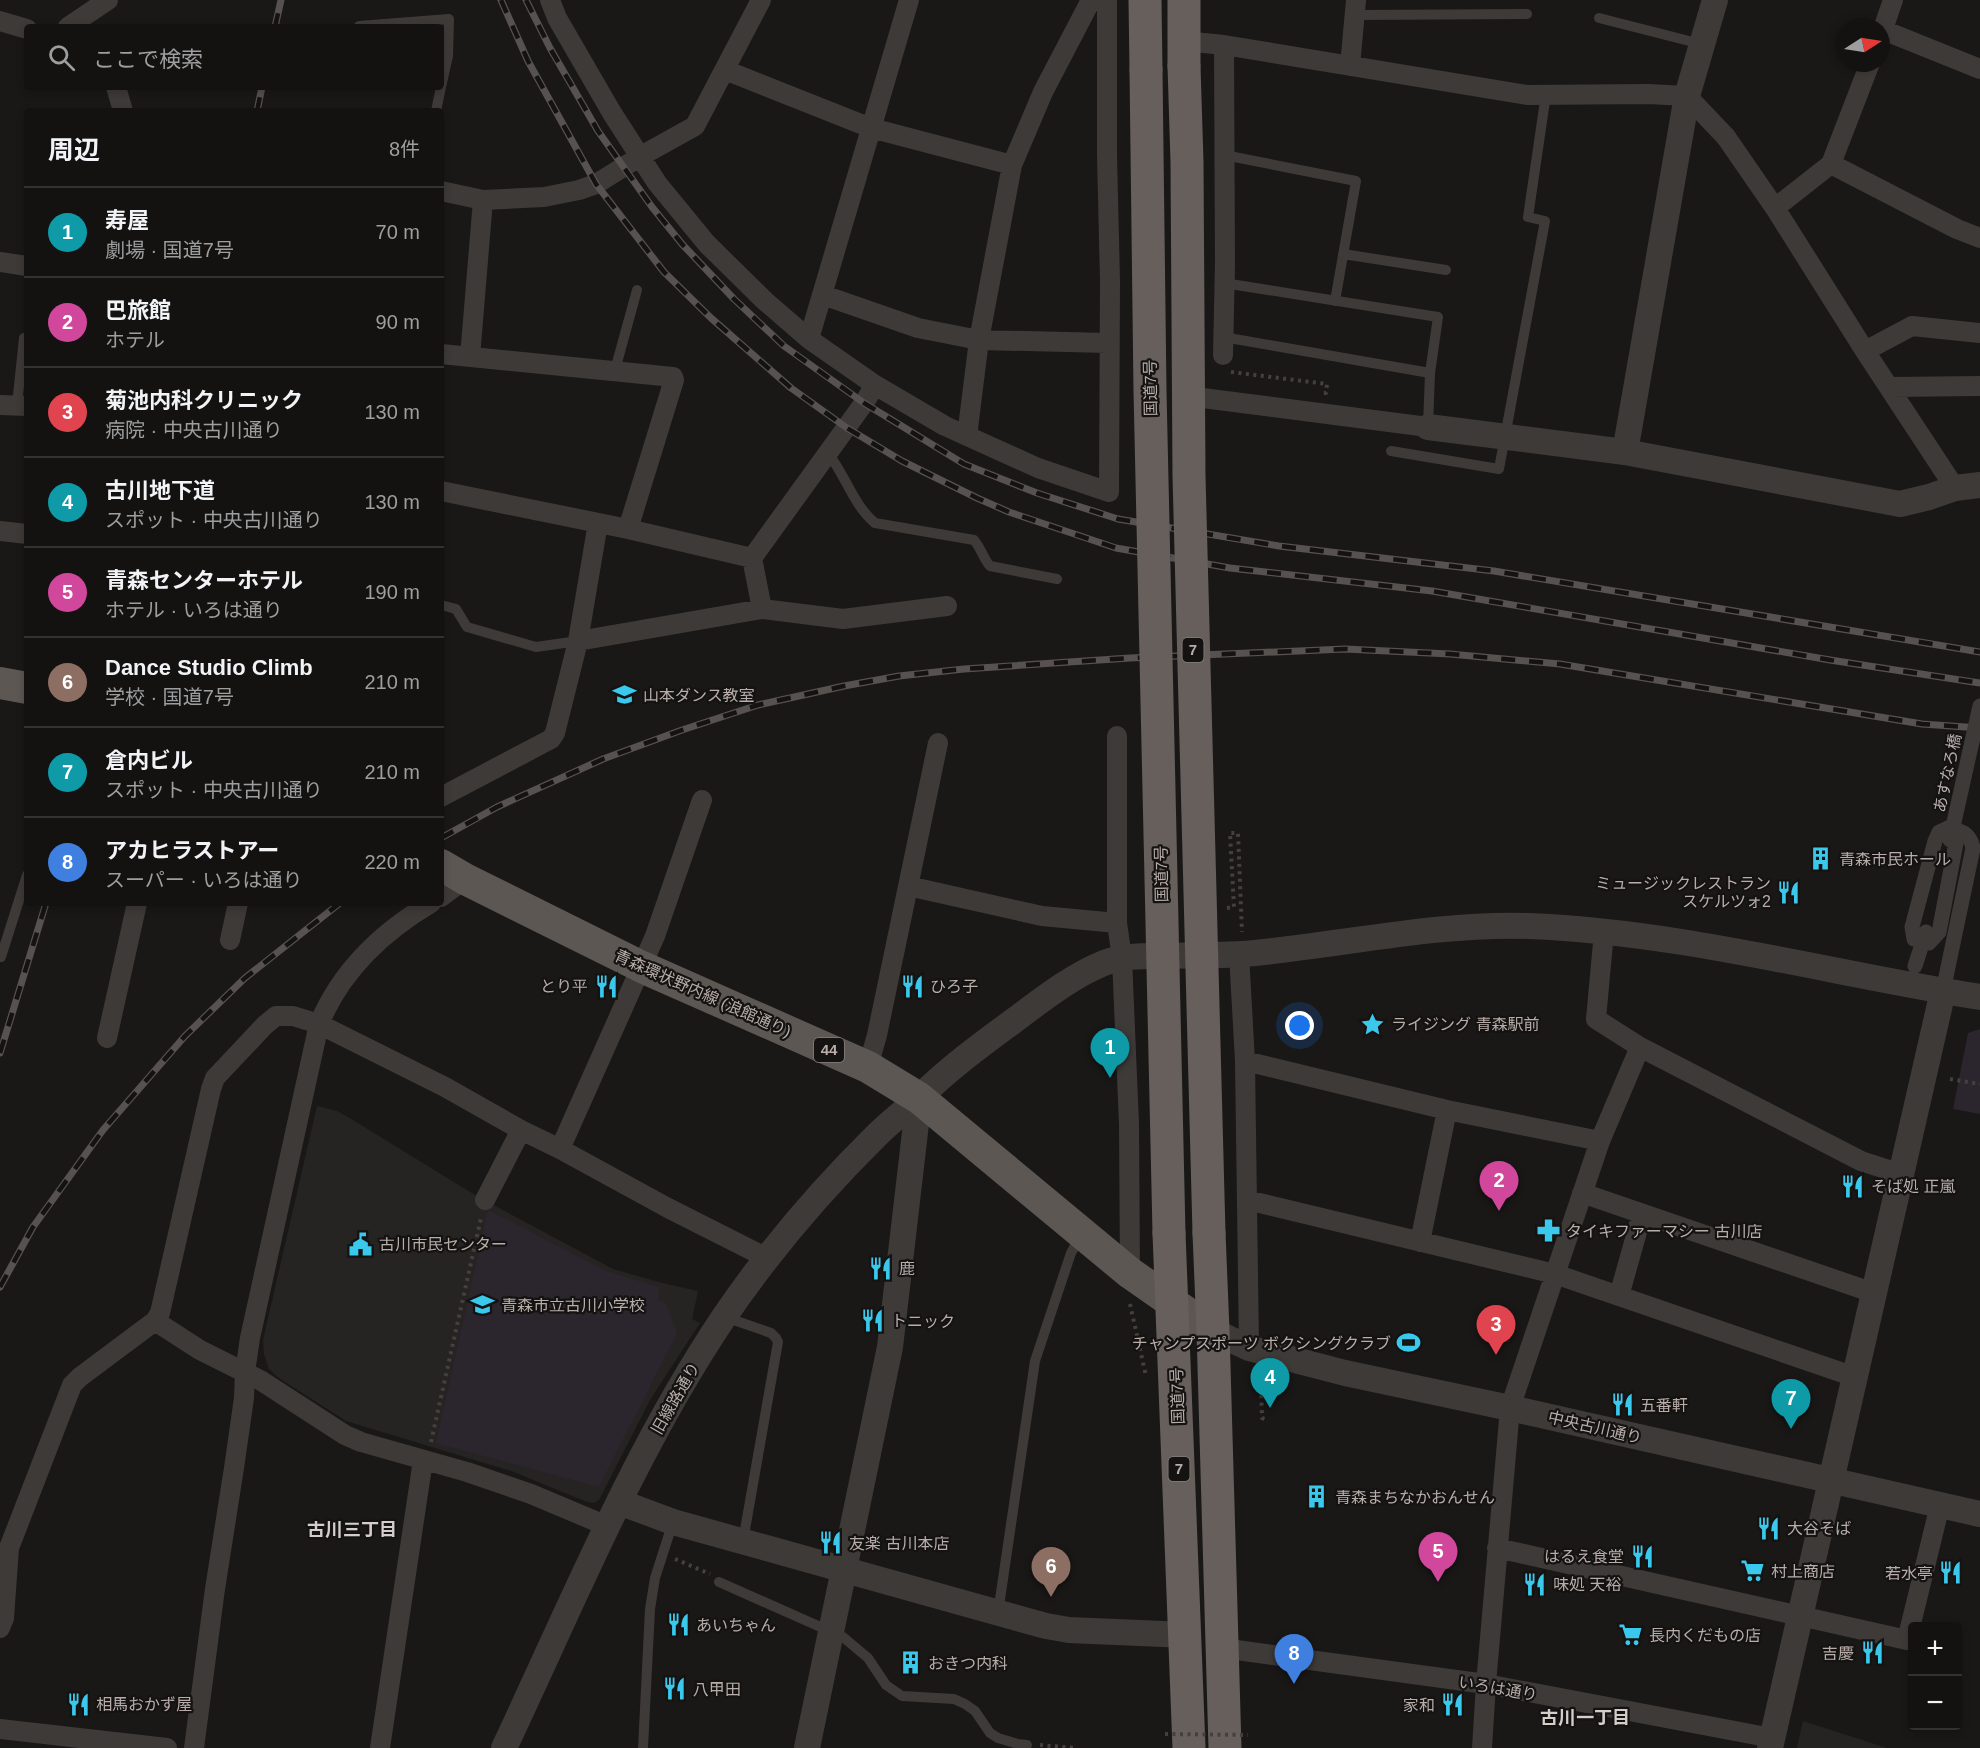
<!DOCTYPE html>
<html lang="ja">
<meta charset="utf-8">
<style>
:root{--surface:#131211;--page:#20201f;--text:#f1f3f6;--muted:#9d9e9f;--line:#323231;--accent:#3ac9ed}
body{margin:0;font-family:Helvetica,"Noto Sans JP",sans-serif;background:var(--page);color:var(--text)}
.controls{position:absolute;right:18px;bottom:18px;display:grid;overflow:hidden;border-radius:6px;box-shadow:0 3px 9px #0003}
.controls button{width:54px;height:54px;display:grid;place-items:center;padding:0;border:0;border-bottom:2px solid var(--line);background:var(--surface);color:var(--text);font:30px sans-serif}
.compass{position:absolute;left:1836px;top:18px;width:54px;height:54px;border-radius:50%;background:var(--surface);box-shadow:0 3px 9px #0003;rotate:78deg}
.you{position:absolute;left:1300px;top:1026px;width:21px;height:21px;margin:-15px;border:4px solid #fff;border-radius:50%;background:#1a73e8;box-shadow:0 0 0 9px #1a73e833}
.badge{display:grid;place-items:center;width:39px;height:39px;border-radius:50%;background:var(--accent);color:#fff;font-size:20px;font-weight:700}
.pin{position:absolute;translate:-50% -50px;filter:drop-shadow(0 2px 3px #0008)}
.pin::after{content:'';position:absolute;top:32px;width:21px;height:18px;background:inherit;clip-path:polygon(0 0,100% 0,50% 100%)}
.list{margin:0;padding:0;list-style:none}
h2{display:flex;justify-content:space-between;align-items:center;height:78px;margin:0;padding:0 24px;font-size:26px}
h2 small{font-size:20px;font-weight:400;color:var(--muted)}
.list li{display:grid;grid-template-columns:39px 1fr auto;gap:18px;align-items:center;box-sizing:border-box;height:90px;padding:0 24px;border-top:2px solid var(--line)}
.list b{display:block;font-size:22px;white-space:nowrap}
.list p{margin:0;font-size:20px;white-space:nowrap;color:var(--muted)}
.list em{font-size:20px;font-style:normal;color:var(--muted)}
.icon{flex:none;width:33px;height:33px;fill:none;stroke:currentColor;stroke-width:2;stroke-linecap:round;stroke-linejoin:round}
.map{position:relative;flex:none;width:1980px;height:1748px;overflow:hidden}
.search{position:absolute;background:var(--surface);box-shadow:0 3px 9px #0003;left:24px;top:24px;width:420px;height:66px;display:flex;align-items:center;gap:15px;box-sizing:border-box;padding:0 21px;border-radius:6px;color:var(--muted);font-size:22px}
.panel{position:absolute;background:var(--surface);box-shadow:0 3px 9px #0003;left:24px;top:108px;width:420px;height:798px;border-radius:6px}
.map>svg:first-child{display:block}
.built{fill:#262423}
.green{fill:#2b252e}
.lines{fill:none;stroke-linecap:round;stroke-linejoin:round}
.path{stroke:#45403e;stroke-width:4;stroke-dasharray:3 4.5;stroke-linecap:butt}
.service{stroke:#3e3a38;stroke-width:10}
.pedestrian{stroke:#3e3a38;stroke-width:15}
.minor{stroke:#3e3a38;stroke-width:20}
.tertiary{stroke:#3e3a38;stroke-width:26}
.primary{stroke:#5d5754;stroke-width:32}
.trunk{stroke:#665f5c;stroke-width:33}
.rail-casing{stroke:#57514f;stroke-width:7}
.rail{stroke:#141312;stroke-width:4.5;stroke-dasharray:14;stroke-linecap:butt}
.path-bridge{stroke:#45403e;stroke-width:4;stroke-dasharray:3 4.5;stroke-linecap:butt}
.pedestrian-bridge{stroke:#3e3a38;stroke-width:15}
.trunk-bridge{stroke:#665f5c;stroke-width:33}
.labels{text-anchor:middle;stroke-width:4.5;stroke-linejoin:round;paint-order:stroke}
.shield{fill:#141312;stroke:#877f7c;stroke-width:1.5}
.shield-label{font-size:15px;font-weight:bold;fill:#b8ada9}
.street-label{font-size:16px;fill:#b8ada9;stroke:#141312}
.poi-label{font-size:16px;fill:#b8ada9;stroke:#141312;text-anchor:start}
.neighbourhood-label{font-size:18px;font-weight:bold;fill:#d4cdca;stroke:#141312}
</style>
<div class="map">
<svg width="1980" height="1748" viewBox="0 0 1980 1748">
<rect width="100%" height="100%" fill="#191817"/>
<path class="built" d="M317 1106 337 1111 348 1117 475 1195 613 1269 662 1283 698 1291 692 1319 700 1323 650 1400 599 1500 594 1503 587 1502 514 1472 346 1421 279 1378 269 1369 264 1354 263 1340Z
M1803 1721 1887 1748H1797Z"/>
<path class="green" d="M1980 1029V1114L1953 1109 1968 1033Z
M488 1210 606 1271 659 1287 658 1300 666 1304 677 1333 599 1487 436 1443Z"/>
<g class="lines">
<path class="path" d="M1231 372 1327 384 1326 393H1322
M1227 908 1234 907 1230 833H1238L1242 932
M1950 1079 1980 1084
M1130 1304 1146 1376
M1258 1373 1261 1384 1262 1418 1268 1420
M431 1442 481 1218
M675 1559 710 1574
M1040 1745 1075 1748"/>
<path class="service" d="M1355 15 1527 14
M1599 18 1701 44
M359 26 449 19 448 56 441 87
M436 111 441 87
M1224 155 1356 181 1335 301
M1343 254 1446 270
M1224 283 1438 317 1430 373
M1223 337 1430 373 1428 427
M615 370 637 290
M17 405 24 338
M1391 451 1499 469 1545 221 1528 217 1546 94
M828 453C845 475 854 506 875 523L974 540C981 548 983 558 990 566L1057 579
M441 605 456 609 467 627 536 647 578 641
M1 957 27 875
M725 1317 771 1333 776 1338 778 1342 743 1541
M719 1582 843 1637 868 1658 886 1685 902 1696 954 1699 965 1704 975 1711 990 1733 998 1738 1018 1744 1027 1745
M998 1613 1035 1361 1071 1253 1081 1235
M643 1748 650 1609 655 1578 673 1522"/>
<path class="pedestrian" d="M1915 966 1926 932
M1943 991 1973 848C1970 833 1962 831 1948 828"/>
<path class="minor" d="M550 0 557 18 612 113 657 183 707 244 765 301 809 339
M909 0 809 339 875 385 945 426 1038 468 1109 492 1110 281 1107 155V0
M0 21 27 29
M68 27 108 0
M1883 30 1980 69
M1881 35 1893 0
M1184 41 1224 45 1527 95 1648 94 1687 96 1726 137 1775 208 1865 351 1955 488
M1350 66 1356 0
M725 70 871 128 1012 165
M116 87 123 111
M1831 164 1957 229 1980 238
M441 191 483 200 544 197 579 190 596 184 641 156 695 126 761 0
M1775 208 1831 164 1870 63
M0 262 27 266
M823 295 918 328 979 340 1108 343
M1865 351 1912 326 1980 333
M441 354 673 377 674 380 628 529
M1223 355 1225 264 1224 45
M470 357 483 200
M1890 387 1980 386
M1187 396 1428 427
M0 405 27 406
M967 436 979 340 1012 165 1043 92 1091 0
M441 491 628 529 752 558 864 403 875 385
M0 531 27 534
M762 609 843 619 947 606
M578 641 762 609 752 558
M1117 736V923L1122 958 1129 1124 1130 1273
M441 797 551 739 555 733 578 641 598 523
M908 886 1042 916 1117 923
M441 897 465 879
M1604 932 1596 1019 1640 1047 1861 1161 1901 1174
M230 940 238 903
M1239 954 1245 1061 1249 1348
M107 1038 137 903
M1245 1061 1447 1110 1600 1141
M868 1067 877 1035 938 743
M560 1149 655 936 702 800
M1582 1193 1874 1293
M485 1200 521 1130
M1247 1200 1555 1274 1855 1377
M1420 1242 1447 1110
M1619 1296 1642 1214
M155 1321 200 1350 260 1380 345 1435 361 1442 467 1472 531 1494 607 1526
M1497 1548 1907 1640 1940 1505
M0 1628 4 1618 9 1548 72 1385 80 1377 155 1321 160 1313 211 1089 215 1078 265 1025 276 1016H293L319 1024 445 1087 521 1130 560 1149 668 1208 767 1258
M1222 1648 1486 1684 1772 1738
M0 1729 167 1748
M194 1748 215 1589 234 1468 244 1398 245 1372 250 1338 319 1024C341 971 382 932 431 903
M380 1748 423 1460
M1482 1748 1486 1684 1510 1408 1600 1141 1640 1047"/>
<path class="tertiary" d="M1428 427 1625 452 1900 504 1929 497 1955 488 1980 485
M1625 452 1687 96 1715 0
M1213 1331 1249 1348 1345 1373 1510 1408 1980 1514
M619 1502 673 1522 1046 1626 1069 1630 1186 1635
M504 1748C573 1602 634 1451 724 1317 769 1251 821 1190 877 1135 891 1121 906 1110 920 1097 949 1068 982 1044 1016 1019 1043 999 1072 976 1104 963 1122 956 1141 956 1160 956 1191 955 1224 956 1255 953 1347 944 1437 923 1529 926 1681 932 1830 973 1980 997
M807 1748 890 1347 919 1098
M1770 1748 1943 991"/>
<path class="primary" d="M0 683 27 688
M441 865 465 879 642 967 868 1067 919 1098 1130 1273 1213 1331"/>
<path class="trunk" d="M1145 0 1146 70
M1184 0V66
M1169 1233 1189 1748
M1209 1233 1213 1331 1225 1748"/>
<defs>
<path id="rail" d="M501 0 528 61 596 184 664 272 711 318 791 388 847 428 902 461 977 498 1009 512 1116 548 1230 568 1432 591 1830 660 1980 683
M526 0 550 48 598 131 652 207 682 244 734 299 784 346 864 403 964 464 1037 493 1118 519 1279 546 1494 571 1980 652
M275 27 281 0
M257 111 262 87
M441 838 497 807 603 759 682 730 758 705 844 686 899 676 964 669 1130 658 1345 649 1450 654 1560 664 1922 724 1980 728
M0 1053 46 903
M0 1287 33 1227 103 1130 185 1036 245 978 340 903"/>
</defs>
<use href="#rail" class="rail-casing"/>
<use href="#rail" class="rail"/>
<path class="path-bridge" d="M1165 1734 1248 1735"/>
<path class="pedestrian-bridge" d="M1948 828 1939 832 1935 841 1912 927 1914 939 1929 943 1939 932 1956 843
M1950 840 1980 706"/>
<path class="trunk-bridge" d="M1184 66 1187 162 1189 476 1209 1233
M1146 70 1150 391 1169 1233"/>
</g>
<defs>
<symbol id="school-bare" viewBox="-9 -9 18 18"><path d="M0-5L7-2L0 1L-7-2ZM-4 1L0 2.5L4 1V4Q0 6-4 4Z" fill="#3ac9ed" stroke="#141312" stroke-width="2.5" paint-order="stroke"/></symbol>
<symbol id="building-bare" viewBox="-9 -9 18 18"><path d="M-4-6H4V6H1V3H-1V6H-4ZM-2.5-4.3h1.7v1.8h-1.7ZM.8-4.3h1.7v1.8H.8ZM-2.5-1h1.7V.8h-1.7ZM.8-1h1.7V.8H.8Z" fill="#3ac9ed" stroke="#141312" stroke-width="2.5" paint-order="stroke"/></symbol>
<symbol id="restaurant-bare" viewBox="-9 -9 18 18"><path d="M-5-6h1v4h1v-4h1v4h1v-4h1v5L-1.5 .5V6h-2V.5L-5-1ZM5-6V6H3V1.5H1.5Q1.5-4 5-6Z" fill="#3ac9ed" stroke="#141312" stroke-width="2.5" paint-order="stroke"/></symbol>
<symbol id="sight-bare" viewBox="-9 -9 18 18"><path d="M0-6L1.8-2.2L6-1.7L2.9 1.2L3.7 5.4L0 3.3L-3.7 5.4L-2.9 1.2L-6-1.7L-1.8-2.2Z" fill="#3ac9ed" stroke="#141312" stroke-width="2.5" paint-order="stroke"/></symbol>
<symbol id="pharmacy-bare" viewBox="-9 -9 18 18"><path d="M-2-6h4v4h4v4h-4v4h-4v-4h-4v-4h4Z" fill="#3ac9ed" stroke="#141312" stroke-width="2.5" paint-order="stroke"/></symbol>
<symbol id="civic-bare" viewBox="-9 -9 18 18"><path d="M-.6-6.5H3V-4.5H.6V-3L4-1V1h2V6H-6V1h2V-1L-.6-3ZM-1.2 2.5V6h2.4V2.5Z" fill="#3ac9ed" stroke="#141312" stroke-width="2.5" paint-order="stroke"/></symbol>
<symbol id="stadium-bare" viewBox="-9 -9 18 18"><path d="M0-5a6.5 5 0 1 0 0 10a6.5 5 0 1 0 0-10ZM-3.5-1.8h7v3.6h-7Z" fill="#3ac9ed" stroke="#141312" stroke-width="2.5" paint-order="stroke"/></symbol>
<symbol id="supermarket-bare" viewBox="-9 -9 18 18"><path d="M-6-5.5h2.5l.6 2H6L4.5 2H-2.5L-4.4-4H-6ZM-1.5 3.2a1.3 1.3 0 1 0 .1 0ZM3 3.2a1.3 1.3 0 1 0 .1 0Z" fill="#3ac9ed" stroke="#141312" stroke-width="2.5" paint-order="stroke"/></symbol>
</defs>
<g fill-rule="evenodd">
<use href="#school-bare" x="608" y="678" width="33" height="33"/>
<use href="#building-bare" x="1804" y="842" width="33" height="33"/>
<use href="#restaurant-bare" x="1772" y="876" width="33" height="33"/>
<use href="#restaurant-bare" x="590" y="970" width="33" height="33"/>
<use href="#restaurant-bare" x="896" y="970" width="33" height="33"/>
<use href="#sight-bare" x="1356" y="1008" width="33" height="33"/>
<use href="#restaurant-bare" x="1836" y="1170" width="33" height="33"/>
<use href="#pharmacy-bare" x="1532" y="1214" width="33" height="33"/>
<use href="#civic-bare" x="344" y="1228" width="33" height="33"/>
<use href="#restaurant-bare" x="864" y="1252" width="33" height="33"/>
<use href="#school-bare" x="466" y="1288" width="33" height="33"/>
<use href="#restaurant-bare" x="856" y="1304" width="33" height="33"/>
<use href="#stadium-bare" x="1392" y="1326" width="33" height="33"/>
<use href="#restaurant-bare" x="1606" y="1388" width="33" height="33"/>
<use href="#building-bare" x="1300" y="1480" width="33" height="33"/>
<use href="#restaurant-bare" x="1752" y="1512" width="33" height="33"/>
<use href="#restaurant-bare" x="814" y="1526" width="33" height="33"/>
<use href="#restaurant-bare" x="1626" y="1540" width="33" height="33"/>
<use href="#supermarket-bare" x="1736" y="1554" width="33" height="33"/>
<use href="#restaurant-bare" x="1934" y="1556" width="33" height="33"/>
<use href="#restaurant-bare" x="1518" y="1568" width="33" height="33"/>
<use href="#restaurant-bare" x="662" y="1608" width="33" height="33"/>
<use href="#supermarket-bare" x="1614" y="1618" width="33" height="33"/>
<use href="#restaurant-bare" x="1856" y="1636" width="33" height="33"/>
<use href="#building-bare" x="894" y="1646" width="33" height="33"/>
<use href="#restaurant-bare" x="658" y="1672" width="33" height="33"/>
<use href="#restaurant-bare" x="62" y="1688" width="33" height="33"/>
<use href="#restaurant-bare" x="1436" y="1688" width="33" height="33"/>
</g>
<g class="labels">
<g class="shield">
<rect x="1182.5" y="638" width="21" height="24" rx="4.5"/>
<rect x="814" y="1038" width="30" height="24" rx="4.5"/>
<rect x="1168.5" y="1457" width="21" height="24" rx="4.5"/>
</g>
<g class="shield-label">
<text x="1193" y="655">7</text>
<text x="829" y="1055">44</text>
<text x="1179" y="1474">7</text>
</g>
<g class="street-label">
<text transform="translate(1150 388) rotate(-91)" y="6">国道7号</text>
<text transform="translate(1947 773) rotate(-78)" y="6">あすなろ橋</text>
<text transform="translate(1161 874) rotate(-91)" y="6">国道7号</text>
<text transform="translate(703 993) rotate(24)" y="6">青森環状野内線 (浪館通り)</text>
<text transform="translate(1177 1396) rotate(-92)" y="6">国道7号</text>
<text transform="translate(675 1398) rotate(-60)" y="6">旧線路通り</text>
<text transform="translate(1595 1427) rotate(13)" y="6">中央古川通り</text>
<text transform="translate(1498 1688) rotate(10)" y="6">いろは通り</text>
</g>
<g class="poi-label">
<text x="643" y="701">山本ダンス教室</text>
<text x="1839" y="865">青森市民ホール</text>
<text x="1771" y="889" text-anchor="end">ミュージックレストラン<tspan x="1771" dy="18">スケルツォ2</tspan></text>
<text x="588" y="992" text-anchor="end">とり平</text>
<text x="930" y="992">ひろ子</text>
<text x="1391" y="1030">ライジング 青森駅前</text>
<text x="1871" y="1192">そば処 正嵐</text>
<text x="1566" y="1237">タイキファーマシー 古川店</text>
<text x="379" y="1250">古川市民センター</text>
<text x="899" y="1274">鹿</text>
<text x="501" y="1311">青森市立古川小学校</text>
<text x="891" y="1327">トニック</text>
<text x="1391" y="1349" text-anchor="end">チャンプスポーツ ボクシングクラブ</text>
<text x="1640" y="1411">五番軒</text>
<text x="1335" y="1503">青森まちなかおんせん</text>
<text x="1787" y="1534">大谷そば</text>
<text x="849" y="1549">友楽 古川本店</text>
<text x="1624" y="1562" text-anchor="end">はるえ食堂</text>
<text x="1771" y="1577">村上商店</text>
<text x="1933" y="1579" text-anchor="end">若水亭</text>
<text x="1553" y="1590">味処 天裕</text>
<text x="696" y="1631">あいちゃん</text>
<text x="1649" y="1641">長内くだもの店</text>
<text x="1854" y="1659" text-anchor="end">吉慶</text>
<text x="928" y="1669">おきつ内科</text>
<text x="693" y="1695">八甲田</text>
<text x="96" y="1710">相馬おかず屋</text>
<text x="1435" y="1711" text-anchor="end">家和</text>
</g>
<g class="neighbourhood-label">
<text x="352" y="1536">古川三丁目</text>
<text x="1585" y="1724">古川一丁目</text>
</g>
</g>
</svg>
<div class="controls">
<button>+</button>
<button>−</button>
</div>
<svg class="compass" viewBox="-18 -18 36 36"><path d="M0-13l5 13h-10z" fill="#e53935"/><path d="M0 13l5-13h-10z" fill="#9d9e9f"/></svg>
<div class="you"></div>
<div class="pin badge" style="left:1110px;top:1078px;background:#0f9aa8">1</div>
<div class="pin badge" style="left:1499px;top:1211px;background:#d1479c">2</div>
<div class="pin badge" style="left:1496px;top:1355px;background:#e0444e">3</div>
<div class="pin badge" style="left:1270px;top:1408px;background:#0f9aa8">4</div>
<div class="pin badge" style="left:1438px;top:1582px;background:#d1479c">5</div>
<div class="pin badge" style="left:1051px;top:1597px;background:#8d6e63">6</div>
<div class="pin badge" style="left:1791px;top:1429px;background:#0f9aa8">7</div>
<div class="pin badge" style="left:1294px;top:1684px;background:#3f7fe0">8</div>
<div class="search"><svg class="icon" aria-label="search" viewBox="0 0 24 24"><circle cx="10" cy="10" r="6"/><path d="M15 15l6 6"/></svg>ここで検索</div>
<section class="panel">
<h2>周辺<small>8件</small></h2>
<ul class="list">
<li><span class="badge" style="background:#0f9aa8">1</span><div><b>寿屋</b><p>劇場 · 国道7号</p></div><em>70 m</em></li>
<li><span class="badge" style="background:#d1479c">2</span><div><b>巴旅館</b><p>ホテル</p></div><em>90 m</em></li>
<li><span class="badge" style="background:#e0444e">3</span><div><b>菊池内科クリニック</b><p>病院 · 中央古川通り</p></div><em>130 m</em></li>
<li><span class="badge" style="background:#0f9aa8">4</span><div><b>古川地下道</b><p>スポット · 中央古川通り</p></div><em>130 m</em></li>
<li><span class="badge" style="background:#d1479c">5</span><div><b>青森センターホテル</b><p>ホテル · いろは通り</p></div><em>190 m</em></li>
<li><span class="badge" style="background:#8d6e63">6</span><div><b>Dance Studio Climb</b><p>学校 · 国道7号</p></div><em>210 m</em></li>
<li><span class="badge" style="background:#0f9aa8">7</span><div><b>倉内ビル</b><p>スポット · 中央古川通り</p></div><em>210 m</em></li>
<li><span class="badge" style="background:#3f7fe0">8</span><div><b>アカヒラストアー</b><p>スーパー · いろは通り</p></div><em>220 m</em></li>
</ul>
</section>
</div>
